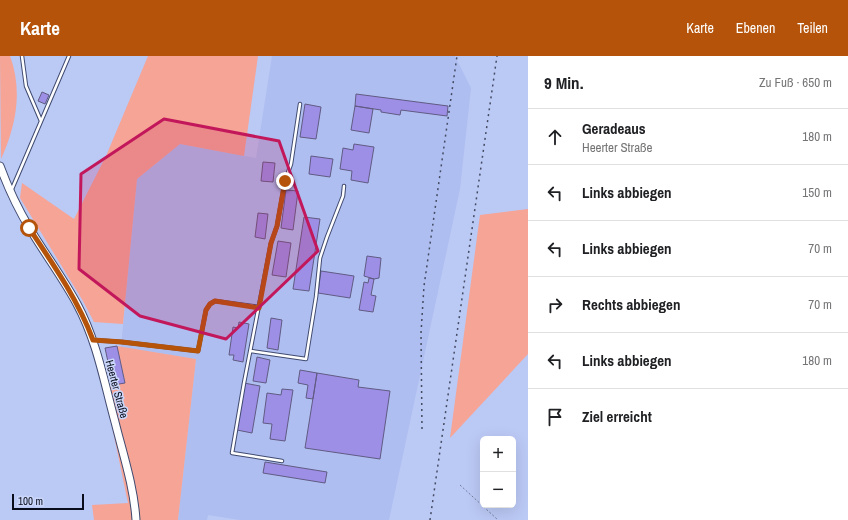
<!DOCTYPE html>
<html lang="de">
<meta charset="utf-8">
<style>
:root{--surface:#fff;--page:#f6f6f6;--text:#202124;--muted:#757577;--line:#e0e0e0;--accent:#b45309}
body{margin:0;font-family:"Archivo Narrow",sans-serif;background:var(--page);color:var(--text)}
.controls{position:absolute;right:12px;bottom:12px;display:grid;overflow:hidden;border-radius:6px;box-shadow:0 4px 16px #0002}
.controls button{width:36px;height:36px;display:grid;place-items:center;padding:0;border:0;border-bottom:1px solid var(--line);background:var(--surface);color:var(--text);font:20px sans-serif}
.scale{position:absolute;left:12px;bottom:10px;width:72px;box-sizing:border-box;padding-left:4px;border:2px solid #090d1b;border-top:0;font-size:11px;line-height:14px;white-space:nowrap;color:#090d1b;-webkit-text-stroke:3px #cbd7fa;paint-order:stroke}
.stop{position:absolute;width:12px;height:12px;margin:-9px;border:3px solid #b45309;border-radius:50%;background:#fff}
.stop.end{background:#b45309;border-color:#fff;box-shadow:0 1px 4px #0008}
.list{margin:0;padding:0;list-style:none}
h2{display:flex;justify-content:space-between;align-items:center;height:52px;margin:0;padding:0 16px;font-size:17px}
h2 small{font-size:13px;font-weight:400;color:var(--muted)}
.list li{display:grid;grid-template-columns:26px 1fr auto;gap:12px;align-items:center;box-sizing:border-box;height:56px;padding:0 16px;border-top:1px solid var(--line)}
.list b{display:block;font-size:15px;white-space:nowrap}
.list p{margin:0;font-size:13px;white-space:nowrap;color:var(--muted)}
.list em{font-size:13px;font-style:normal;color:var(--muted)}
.icon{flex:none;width:22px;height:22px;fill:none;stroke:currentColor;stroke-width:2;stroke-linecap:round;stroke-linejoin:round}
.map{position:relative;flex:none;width:528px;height:464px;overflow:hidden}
header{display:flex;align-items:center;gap:24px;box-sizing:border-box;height:56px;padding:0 20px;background:var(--accent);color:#fff}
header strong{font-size:19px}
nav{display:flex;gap:22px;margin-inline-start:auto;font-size:14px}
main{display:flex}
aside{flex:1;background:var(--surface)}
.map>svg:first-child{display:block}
.built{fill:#aebef0}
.green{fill:#f6a495}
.building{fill:#9d8ee6;stroke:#615b83}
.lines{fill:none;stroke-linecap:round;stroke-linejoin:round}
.lane-casing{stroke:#3f4a6f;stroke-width:4.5}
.secondary-casing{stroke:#3f4a6f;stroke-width:9}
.path{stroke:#737d9c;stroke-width:1;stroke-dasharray:2 2;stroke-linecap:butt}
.lane{stroke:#fff;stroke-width:2.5}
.secondary{stroke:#fff;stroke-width:7}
.rail{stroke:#444b63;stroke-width:1.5;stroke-dasharray:2 4;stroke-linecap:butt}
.route{stroke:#b45309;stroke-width:5}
.marked{fill:#c2185b;fill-opacity:0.2;stroke:#c2185b;stroke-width:3;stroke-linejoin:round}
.labels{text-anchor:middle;stroke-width:3;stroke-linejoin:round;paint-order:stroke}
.street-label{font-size:11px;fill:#090d1b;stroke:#cbd7fa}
</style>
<header>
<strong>Karte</strong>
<nav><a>Karte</a><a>Ebenen</a><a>Teilen</a></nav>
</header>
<main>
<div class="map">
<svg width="528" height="464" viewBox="0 0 528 464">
<rect width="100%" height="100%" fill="#bbc9f5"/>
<path class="built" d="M272 0H455L471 32 460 133 389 464H240L208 459 207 464H178L196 303 121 291 137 123 180 88 256 102Z"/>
<path class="green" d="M0 0H10C23 35 16 70 1 103Z
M148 0H258L244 100 180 88 137 123 123 268 94 266 83 245 20 142 22 127 74 163 106 100Z
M528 153V298L450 382 480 159Z
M117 290 196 303 178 464H94L92 449 128 447 108 351 103 332 125 326Z"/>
<path class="building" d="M42 36 49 39 45 48 38 45Z
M356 38 448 50 447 60 401 54 400 59 381 56V54L355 50Z
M305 48 321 51 316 83 300 81Z
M355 50 373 53 369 77 351 74Z
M354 88 374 91 368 127 351 124 352 115 340 113 343 92 353 94Z
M311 100 333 103 330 121 309 118Z
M263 106 275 107 273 126 261 125Z
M286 134 298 135 293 174 281 172Z
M258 157 268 158 265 183 255 181Z
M304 161 320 163 309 235 293 233Z
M278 185 291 187 286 221 272 219Z
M367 200 381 202 379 222 374 223 364 220Z
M321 215 354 220 350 242 318 237Z
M369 222 374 223 371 239 376 240 373 256 359 254 364 226 368 227Z
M271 262 282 264 278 294 267 292Z
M239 266 249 268 243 306 233 304 234 299H229L233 271 238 272Z
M117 290 125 327 113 329 105 292Z
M257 301 270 304 266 327 253 325Z
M300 314 317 317 313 343 306 342 308 329 298 327Z
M317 317 359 324 358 331 390 335 380 403 305 392Z
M244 327 260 330 252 377 237 374Z
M282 333 293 334 285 385 270 383 272 368 263 367 267 337 281 339Z
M265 406 327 416 325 427 263 417Z"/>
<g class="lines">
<defs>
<path id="lane" d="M22 0 26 30 41 65
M12 133 69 0
M93 284 122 286 198 295 206 254 210 248 215 245 259 251
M251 295 306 303 316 241 320 202 327 181 343 140 344 130
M282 405 232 397 244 327 271 187 277 170 285 125 291 108 300 48"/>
<path id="secondary" d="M0 110C8 132 18 153 30 173 45 198 63 222 77 248 97 285 104 326 115 366 123 398 134 431 136 464"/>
</defs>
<use href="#lane" class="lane-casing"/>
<use href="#secondary" class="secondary-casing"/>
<path class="path" d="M460 429 498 464"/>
<use href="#lane" class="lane"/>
<use href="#secondary" class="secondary"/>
<path class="rail" d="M422 373 421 277 424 230 457 0
M430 464 497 0"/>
</g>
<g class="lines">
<path class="route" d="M29 172C53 208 78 244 93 284L122 286 198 295 206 254 210 248 215 245 259 252 271 187 277 170 285 125"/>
</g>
<path class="marked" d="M164 63 279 85 318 195 226 283 140 260 79 213 81 118Z"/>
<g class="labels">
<g class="street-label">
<text transform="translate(117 333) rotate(75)" y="4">Heerter Straße</text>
</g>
</g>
</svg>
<div class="controls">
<button>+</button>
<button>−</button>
</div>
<div class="scale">100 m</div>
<div class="stop" style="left:29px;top:172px"></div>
<div class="stop end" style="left:285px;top:125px"></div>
</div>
<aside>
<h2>9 Min.<small>Zu Fuß · 650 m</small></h2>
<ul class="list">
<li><svg class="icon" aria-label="ahead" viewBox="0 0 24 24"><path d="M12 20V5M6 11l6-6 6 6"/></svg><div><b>Geradeaus</b><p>Heerter Straße</p></div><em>180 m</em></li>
<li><svg class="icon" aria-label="left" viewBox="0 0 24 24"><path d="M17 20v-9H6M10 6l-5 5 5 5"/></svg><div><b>Links abbiegen</b></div><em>150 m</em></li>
<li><svg class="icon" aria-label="left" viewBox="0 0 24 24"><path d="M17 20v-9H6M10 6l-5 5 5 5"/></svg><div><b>Links abbiegen</b></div><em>70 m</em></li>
<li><svg class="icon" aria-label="right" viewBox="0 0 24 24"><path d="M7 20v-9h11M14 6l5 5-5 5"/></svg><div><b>Rechts abbiegen</b></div><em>70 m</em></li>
<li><svg class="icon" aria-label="left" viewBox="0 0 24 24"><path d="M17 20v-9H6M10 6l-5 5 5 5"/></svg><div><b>Links abbiegen</b></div><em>180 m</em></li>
<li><svg class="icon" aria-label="arrive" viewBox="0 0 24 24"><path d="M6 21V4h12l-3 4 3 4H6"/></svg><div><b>Ziel erreicht</b></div></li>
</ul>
</aside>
</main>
